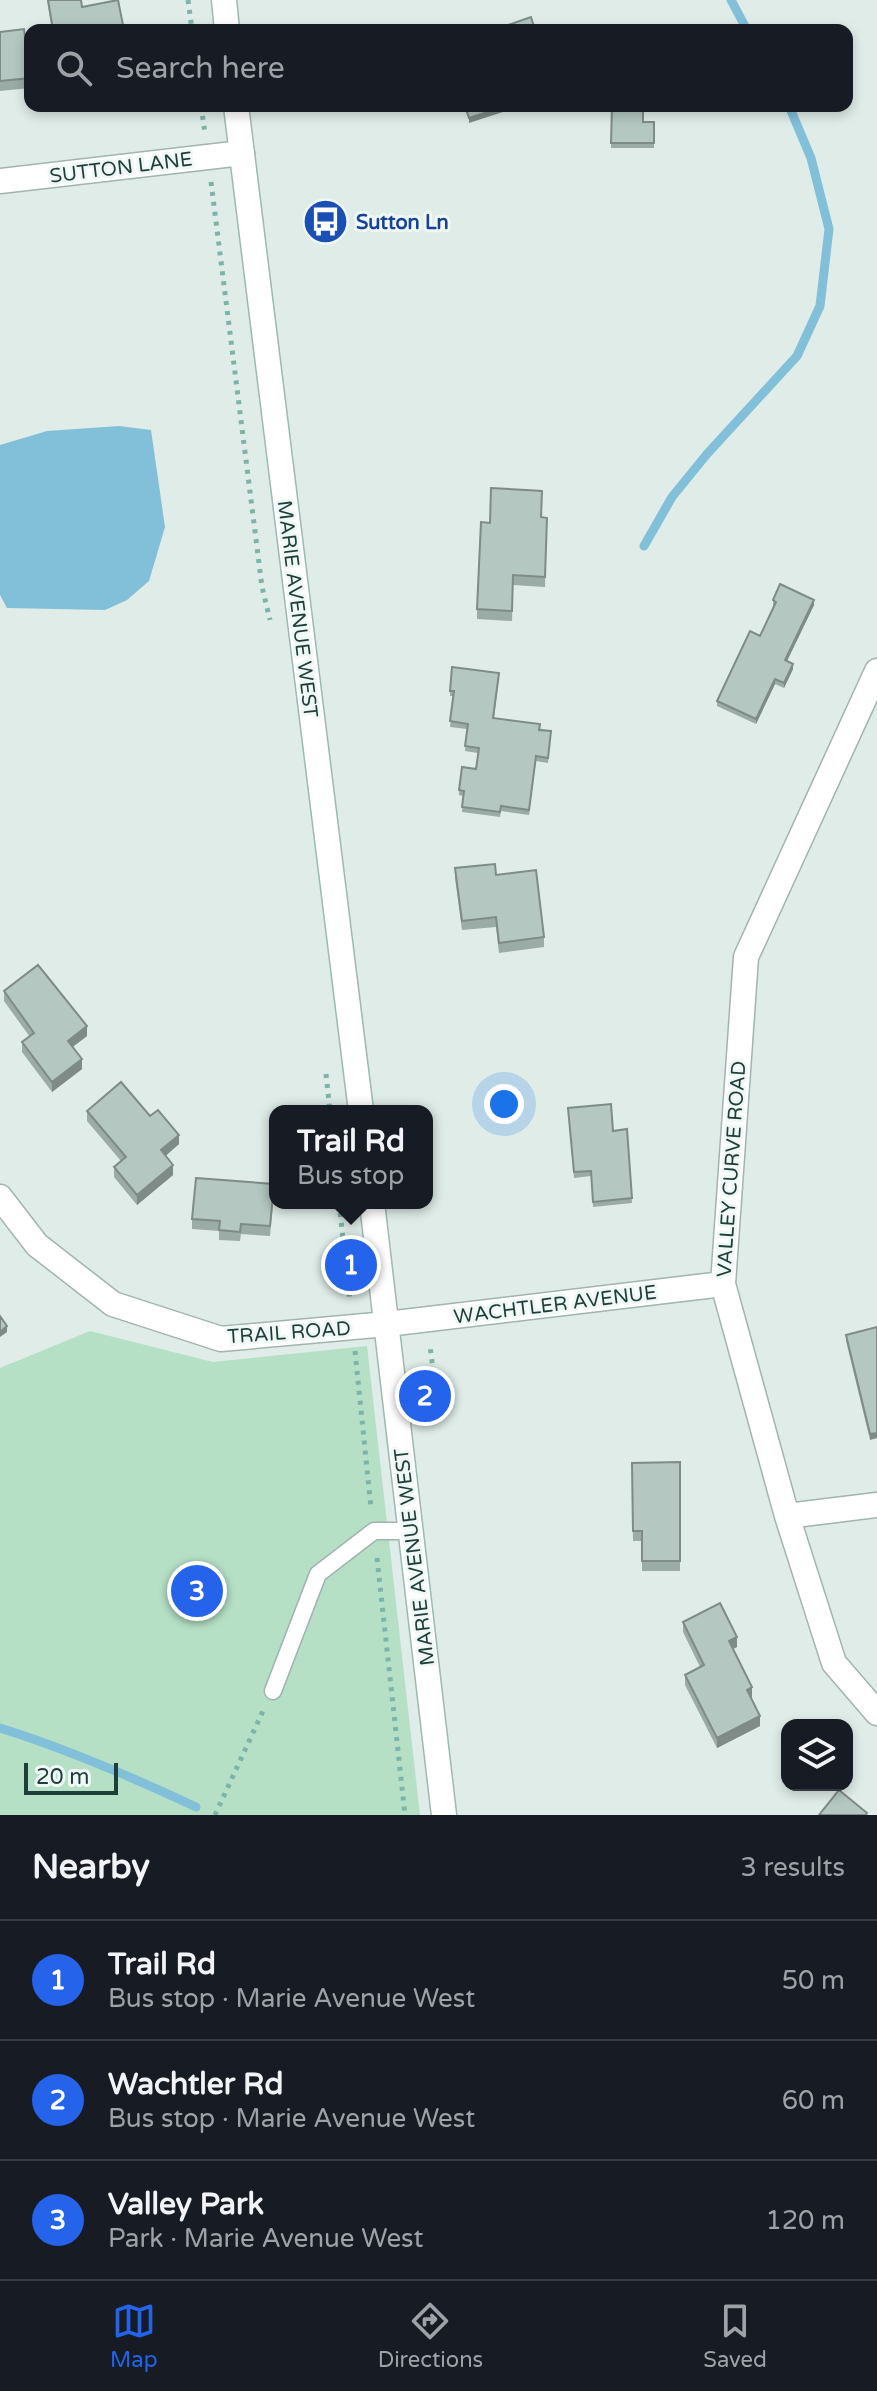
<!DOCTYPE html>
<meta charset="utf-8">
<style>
:root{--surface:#171b24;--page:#242831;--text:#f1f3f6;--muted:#9ea1a6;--line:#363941;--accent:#2563eb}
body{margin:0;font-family:"Varela Round",sans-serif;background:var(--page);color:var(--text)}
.controls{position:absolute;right:24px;bottom:24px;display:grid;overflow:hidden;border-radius:16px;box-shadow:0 4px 12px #0003}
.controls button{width:72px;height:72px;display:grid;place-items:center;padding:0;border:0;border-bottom:2px solid var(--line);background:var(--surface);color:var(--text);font:40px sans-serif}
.scale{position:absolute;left:24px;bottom:20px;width:94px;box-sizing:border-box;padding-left:8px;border:4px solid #1e3e3a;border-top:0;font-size:22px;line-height:28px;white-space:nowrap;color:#1e3e3a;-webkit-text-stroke:6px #f0f8f5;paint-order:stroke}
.you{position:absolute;left:504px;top:1104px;width:28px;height:28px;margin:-20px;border:6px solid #fff;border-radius:50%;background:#1a73e8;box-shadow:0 0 0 12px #1a73e833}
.badge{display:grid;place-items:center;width:52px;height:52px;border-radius:50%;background:var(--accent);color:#fff;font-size:26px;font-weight:700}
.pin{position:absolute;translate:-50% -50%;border:4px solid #fff;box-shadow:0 2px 8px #0006}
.popup{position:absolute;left:269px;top:1105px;width:164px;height:104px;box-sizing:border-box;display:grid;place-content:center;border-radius:16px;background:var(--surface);filter:drop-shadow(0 2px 6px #0005);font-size:26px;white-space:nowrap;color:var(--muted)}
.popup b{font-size:30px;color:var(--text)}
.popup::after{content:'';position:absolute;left:50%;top:100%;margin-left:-16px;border:16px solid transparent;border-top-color:var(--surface)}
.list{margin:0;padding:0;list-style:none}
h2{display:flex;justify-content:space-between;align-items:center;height:104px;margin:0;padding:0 32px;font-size:34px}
h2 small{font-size:26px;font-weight:400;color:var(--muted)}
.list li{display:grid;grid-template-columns:52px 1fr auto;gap:24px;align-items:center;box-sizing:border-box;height:120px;padding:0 32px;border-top:2px solid var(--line)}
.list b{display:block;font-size:30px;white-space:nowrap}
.list p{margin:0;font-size:26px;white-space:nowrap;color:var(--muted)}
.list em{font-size:26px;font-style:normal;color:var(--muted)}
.icon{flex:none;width:44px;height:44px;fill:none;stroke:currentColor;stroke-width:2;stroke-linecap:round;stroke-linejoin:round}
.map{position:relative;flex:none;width:877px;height:1815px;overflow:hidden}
.search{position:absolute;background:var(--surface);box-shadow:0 4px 12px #0003;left:24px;right:24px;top:24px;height:88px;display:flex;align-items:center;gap:20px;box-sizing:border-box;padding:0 28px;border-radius:16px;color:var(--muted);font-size:30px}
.sheet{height:464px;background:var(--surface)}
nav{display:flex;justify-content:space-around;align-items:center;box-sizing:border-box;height:112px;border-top:2px solid var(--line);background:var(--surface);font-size:22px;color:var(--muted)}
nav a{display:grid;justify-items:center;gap:4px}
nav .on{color:var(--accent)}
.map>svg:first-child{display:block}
.green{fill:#b5e0c6}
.water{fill:#81c0d8}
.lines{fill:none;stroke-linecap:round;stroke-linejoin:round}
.stream{stroke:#81c0d8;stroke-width:9}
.lane-casing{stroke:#a1b4b0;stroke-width:19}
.street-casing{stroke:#a1b4b0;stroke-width:27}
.secondary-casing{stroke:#9cb9b2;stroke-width:27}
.path{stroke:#7cb4a9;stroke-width:5;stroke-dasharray:4 6;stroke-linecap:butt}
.lane{stroke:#fff;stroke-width:16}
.street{stroke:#fff;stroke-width:24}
.secondary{stroke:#fff;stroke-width:24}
.wall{fill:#9baba6}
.shaded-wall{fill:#7e8b87}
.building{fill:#b4c7c1;stroke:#7e8b87;stroke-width:2}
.labels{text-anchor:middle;stroke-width:6;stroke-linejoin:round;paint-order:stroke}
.street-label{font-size:20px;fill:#1e3e3a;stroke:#f0f8f5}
.transit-label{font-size:20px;font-weight:bold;fill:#164399;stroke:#f0f8f5;text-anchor:start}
</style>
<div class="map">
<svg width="877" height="1815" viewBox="0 0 877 1815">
<rect width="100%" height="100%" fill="#dfece8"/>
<path class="green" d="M90 1331 213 1362 367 1346 420 1815H0V1368Z"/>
<path class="water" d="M119 426 151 430 165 527 149 581 127 600 105 610 7 608 0 595V445L47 431Z"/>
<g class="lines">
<path class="stream" d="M731 0 747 30
M644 546 672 497 707 454 797 356 820 306 829 229 811 158 789 106
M0 1728C68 1749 132 1777 196 1807"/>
<defs>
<path id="lane" d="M273 1691 318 1574 374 1531H411"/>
<path id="street" d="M0 181 242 153
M877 671 746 957 723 1284 787 1516 834 1663 877 1713
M0 1197 37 1245 113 1304 221 1339 387 1324 723 1284
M787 1516 877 1505"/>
<path id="secondary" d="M224 0 227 30
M236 106 361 1111
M372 1203 444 1815"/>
</defs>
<use href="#lane" class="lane-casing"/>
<use href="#street" class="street-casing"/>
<use href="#secondary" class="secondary-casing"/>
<path class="path" d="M188 0 192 30
M201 106 205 133
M211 182 262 587 270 620
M326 1074 330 1111
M339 1203 350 1301
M355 1351 371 1508
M419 1370 433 1369 430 1346
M377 1558 405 1815
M215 1815 263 1711"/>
<use href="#lane" class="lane"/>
<use href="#street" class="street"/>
<use href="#secondary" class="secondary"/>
</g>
<path class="wall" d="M47 0H81L82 7 124 30H52Z
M0 32 30 78V88L0 91Z
M612 106 643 122H654V148H611Z
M541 517 547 518 545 587 513 585 512 621 477 619V609L490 523Z
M773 600 814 605 787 661 793 669 784 688 775 684 756 724 717 706V701L760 636 774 606 773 605Z
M499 678 494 718 551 731 548 763 536 761 529 815 501 811 500 817 462 812 463 796 459 795V790L476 769 478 753 465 751 467 729 450 727 453 696H450V691Z
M455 868 496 875 544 937V947L499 953 496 927 462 930 455 878Z
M4 991 87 1036 73 1047 82 1069 52 1092 22 1052V1042L30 1037 4 1001Z
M87 1111 150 1116 179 1144 166 1155 173 1175 137 1205 114 1177V1167L121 1161 87 1121Z
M568 1113 613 1131 627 1129 632 1203 593 1207 591 1176 574 1178Z
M274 1194 270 1236 241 1234 240 1241 219 1240V1231L192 1229V1219Z
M877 1327 870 1440 846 1341V1335Z
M680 1462V1571H642V1541H633L632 1463Z
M683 1622 737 1647 733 1649 752 1697 751 1698 760 1726 717 1748 685 1685V1675L700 1667 683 1632Z"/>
<path class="shaded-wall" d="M506 106V111L469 123V118Z
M814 600V605L785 665V660Z
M793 664V669L784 688V683Z
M775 679V684L756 724V719Z
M87 1026V1036L68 1050V1041Z
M82 1059V1069L52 1092V1082Z
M179 1135V1144L161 1160V1150Z
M173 1165V1175L137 1205V1195Z
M7 1326V1332L0 1337V1332Z
M877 1433V1438L870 1440V1434Z
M737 1637V1647L729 1651V1641Z
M752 1687V1697L747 1700V1690Z
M760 1716V1726L717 1748V1738Z"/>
<path class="building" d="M48 0H81L82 7 118 0 124 30H53Z
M531 17 535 30H509L508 25Z
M24 29 30 78 0 81V32Z
M465 106H506L469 118Z
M612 106H643V122H654V143H611Z
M491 488 542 491 541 517 547 518 545 577 513 575 512 611 477 609 481 522 490 523Z
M780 584 814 600 785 660 793 664 784 683 775 679 756 719 717 701 750 631 760 636 776 602 773 600Z
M452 667 499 673 493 718 540 724 539 730 551 731 548 758 536 756 529 810 501 806 500 812 462 807 464 791 459 790 462 767 476 769 479 748 465 746 468 724 450 721 454 691H450Z
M495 864 496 875 536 870 544 937 499 943 496 917 462 921 455 868Z
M38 965 87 1026 68 1041 82 1059 52 1082 22 1042 34 1033 4 991Z
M121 1082 150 1116 158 1110 179 1135 161 1150 173 1165 137 1195 114 1167 126 1157 87 1111Z
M611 1104 613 1131 627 1129 632 1198 593 1202 591 1171 574 1172 568 1108Z
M196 1178 274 1184 270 1226 241 1224 240 1232 219 1230 220 1221 192 1219Z
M0 1316 7 1326 0 1332Z
M877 1327V1433L870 1434 846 1335Z
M680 1462V1561H642V1531H633L632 1463Z
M720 1603 737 1637 729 1641 752 1687 747 1690 760 1716 717 1738 685 1675 704 1665 683 1622Z
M839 1790 867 1813 866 1815H819Z"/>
<defs>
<symbol id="bus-disc" viewBox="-11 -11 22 22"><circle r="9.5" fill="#1a4fb4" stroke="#f0f8f5"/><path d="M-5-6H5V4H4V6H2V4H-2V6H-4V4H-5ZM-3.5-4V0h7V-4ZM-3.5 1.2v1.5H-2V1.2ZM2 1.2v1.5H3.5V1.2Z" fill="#fff"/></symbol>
</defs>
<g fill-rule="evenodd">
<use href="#bus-disc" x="300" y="196" width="51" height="51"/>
</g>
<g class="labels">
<g class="street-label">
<text transform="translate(121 167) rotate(-7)" y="7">SUTTON LANE</text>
<text transform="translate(298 609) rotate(83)" y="7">MARIE AVENUE WEST</text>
<text transform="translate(731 1169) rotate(-86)" y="7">VALLEY CURVE ROAD</text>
<text transform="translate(555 1304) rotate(-7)" y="7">WACHTLER AVENUE</text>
<text transform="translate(289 1332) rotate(-4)" y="7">TRAIL ROAD</text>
<text transform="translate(414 1557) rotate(-97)" y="7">MARIE AVENUE WEST</text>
</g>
<g class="transit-label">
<text x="356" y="229">Sutton Ln</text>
</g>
</g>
</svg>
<div class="controls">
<button><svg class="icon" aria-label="layers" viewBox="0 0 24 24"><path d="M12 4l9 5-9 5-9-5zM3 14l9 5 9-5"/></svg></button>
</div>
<div class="scale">20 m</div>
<div class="you"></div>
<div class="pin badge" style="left:351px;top:1265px">1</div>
<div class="popup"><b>Trail Rd</b>Bus stop</div>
<div class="pin badge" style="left:425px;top:1396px">2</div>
<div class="pin badge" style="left:197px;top:1591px">3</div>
<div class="search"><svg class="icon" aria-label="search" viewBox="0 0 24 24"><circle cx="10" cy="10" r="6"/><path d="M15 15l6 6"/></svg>Search here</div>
</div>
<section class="sheet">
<h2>Nearby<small>3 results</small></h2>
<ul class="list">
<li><span class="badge">1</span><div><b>Trail Rd</b><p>Bus stop · Marie Avenue West</p></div><em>50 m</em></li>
<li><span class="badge">2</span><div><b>Wachtler Rd</b><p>Bus stop · Marie Avenue West</p></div><em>60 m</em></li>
<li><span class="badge">3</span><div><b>Valley Park</b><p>Park · Marie Avenue West</p></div><em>120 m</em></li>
</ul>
</section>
<nav>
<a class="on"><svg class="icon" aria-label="map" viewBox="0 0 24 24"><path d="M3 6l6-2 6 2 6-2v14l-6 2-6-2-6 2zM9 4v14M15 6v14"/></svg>Map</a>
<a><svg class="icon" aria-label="directions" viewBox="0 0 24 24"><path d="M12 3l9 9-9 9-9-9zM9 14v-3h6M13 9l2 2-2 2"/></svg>Directions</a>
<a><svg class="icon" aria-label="saved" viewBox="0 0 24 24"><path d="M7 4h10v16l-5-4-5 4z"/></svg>Saved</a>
</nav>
